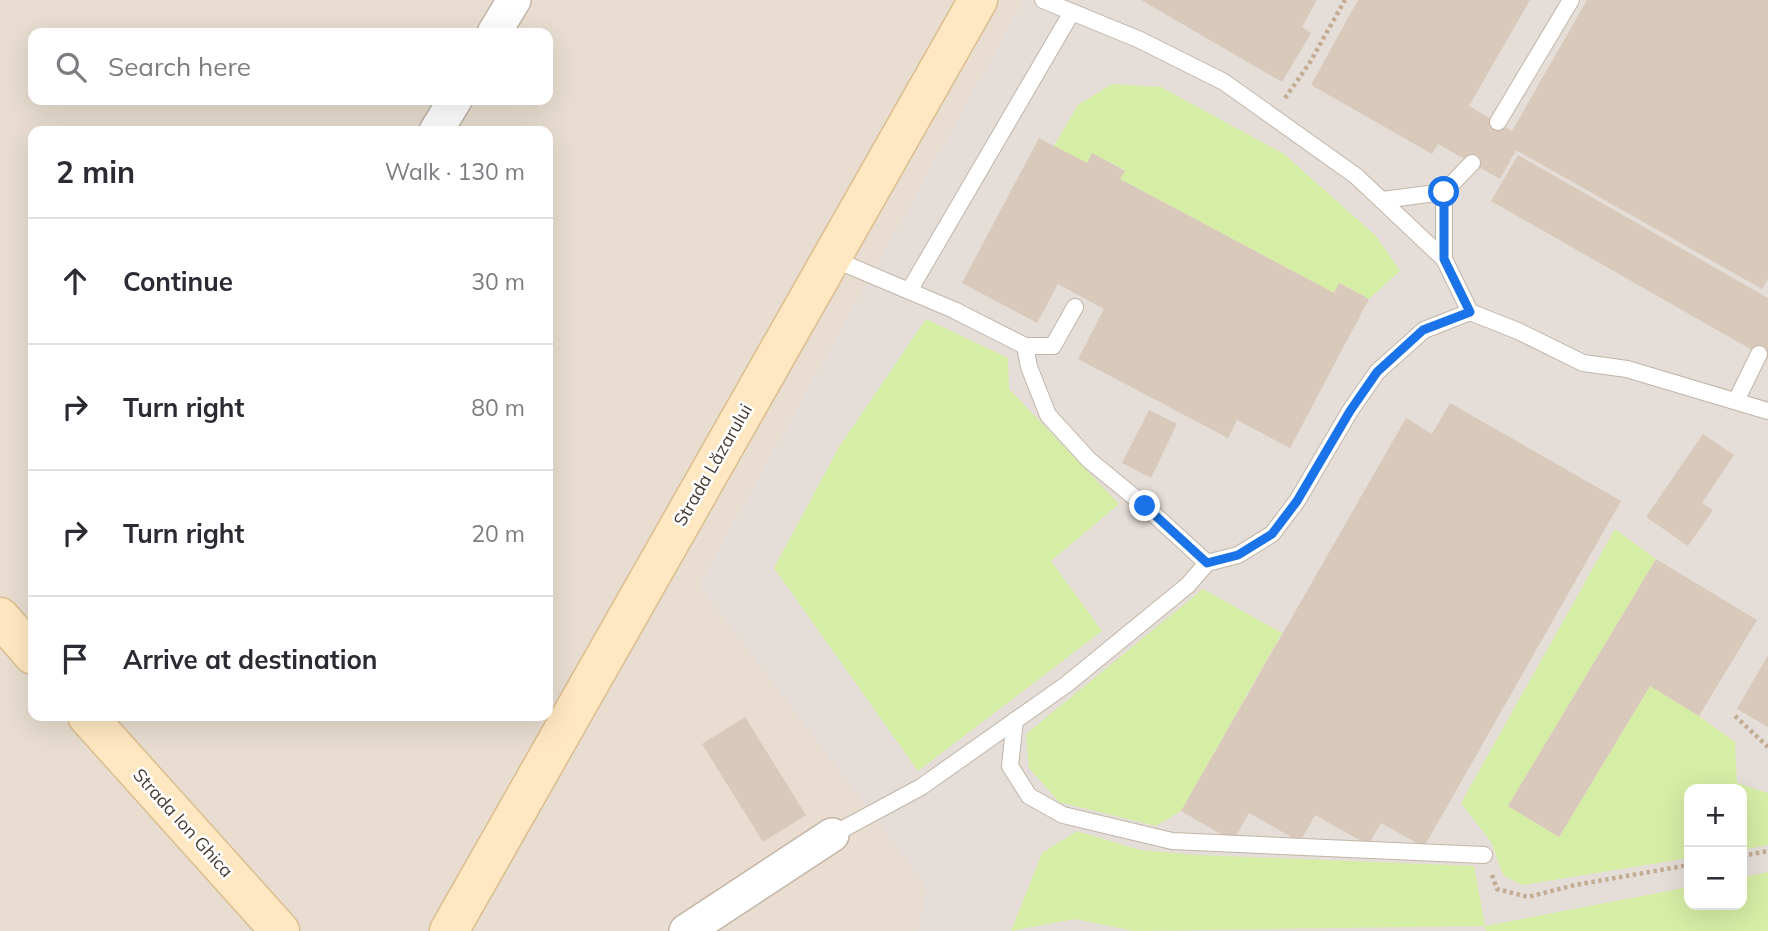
<!DOCTYPE html>
<meta charset="utf-8">
<style>
:root{--surface:#fff;--page:#f7f7f7;--text:#2b2b33;--muted:#7c7c81;--line:#e1e1e2}
body{margin:0;font-family:Mulish,sans-serif;background:var(--page);color:var(--text)}
.controls{position:absolute;right:21px;bottom:21px;display:grid;overflow:hidden;border-radius:14px;box-shadow:0 7px 28px #0002}
.controls button{width:63px;height:63px;display:grid;place-items:center;padding:0;border:0;border-bottom:2px solid var(--line);background:var(--surface);color:var(--text);font:35px sans-serif}
.stop{position:absolute;width:21px;height:21px;margin:-16px;border:5px solid #1a73e8;border-radius:50%;background:#fff}
.stop.end{background:#1a73e8;border-color:#fff;box-shadow:0 2px 7px #0008}
.list{margin:0;padding:0;list-style:none}
h2{display:flex;justify-content:space-between;align-items:center;height:91px;margin:0;padding:0 28px;font-size:30px}
h2 small{font-size:23px;font-weight:400;color:var(--muted)}
.list li{display:grid;grid-template-columns:46px 1fr auto;gap:21px;align-items:center;box-sizing:border-box;height:126px;padding:0 28px;border-top:2px solid var(--line)}
.list b{display:block;font-size:26px;white-space:nowrap}
.list em{font-size:23px;font-style:normal;color:var(--muted)}
.icon{flex:none;width:38px;height:38px;fill:none;stroke:currentColor;stroke-width:2;stroke-linecap:round;stroke-linejoin:round}
.map{position:relative;flex:none;width:1768px;height:931px;overflow:hidden}
.search{position:absolute;background:var(--surface);box-shadow:0 7px 28px #0002;left:28px;top:28px;width:525px;height:77px;display:flex;align-items:center;gap:18px;box-sizing:border-box;padding:0 24px;border-radius:14px;color:var(--muted);font-size:26px}
.panel{position:absolute;background:var(--surface);box-shadow:0 7px 28px #0002;left:28px;top:126px;width:525px;height:595px;border-radius:14px}
.map>svg:first-child{display:block}
.residential{fill:#e8ddd0;fill-rule:evenodd}
.industrial{fill:#e5ddd8;fill-rule:evenodd}
.green{fill:#d6eda6}
.building{fill:#d9c9ba}
.lines{fill:none;stroke-linecap:round;stroke-linejoin:round}
.lane-casing{stroke:#c2b5a7;stroke-width:18}
.street-casing{stroke:#c2b5a7;stroke-width:36}
.secondary-casing{stroke:#dbbe8f;stroke-width:41}
.path{stroke:#c3ac94;stroke-width:4.5;stroke-dasharray:3.5 3.5;stroke-linecap:butt}
.lane{stroke:#fff;stroke-width:16}
.street{stroke:#fff;stroke-width:33}
.secondary{stroke:#ffe8c1;stroke-width:38}
.route{stroke:#1a73e8;stroke-width:9}
.labels{text-anchor:middle;stroke-width:5;stroke-linejoin:round;paint-order:stroke}
.street-label{font-size:18px;fill:#453b32;stroke:#fff}
</style>
<div class="map">
<svg width="1768" height="931" viewBox="0 0 1768 931">
<rect width="100%" height="100%" fill="#f3ece2"/>
<path class="residential" d="M0 0H1024L699 585 928 887 918 931H0ZM33 33H548V100H33ZM33 131H548V716H33Z"/>
<path class="industrial" d="M1024 0H1768V931H918L927 887 699 585ZM1689 789H1742V905H1689Z"/>
<path class="green" d="M1112 84 1161 87 1284 154 1376 236 1400 271 1369 299 1340 283 1334 293 1120 179 1125 170 1093 154 1087 163 1054 146 1078 105Z
M926 319 1008 358 1009 389 1119 504 1051 561 1102 631 918 771 774 568 839 447Z
M1615 529 1656 559 1508 806 1559 837 1650 686 1699 716 1735 742 1737 783 1768 793V845L1742 850V789H1689V858L1522 885 1503 875 1491 842 1461 803Z
M1203 589 1282 633 1181 811 1156 826 1059 802 1029 768 1026 734Z
M1077 831 1140 850 1198 855 1474 866 1485 926 1689 887V905H1742V877L1768 872V931H1486L1484 926 1134 931 1075 919 1011 931 1042 853Z"/>
<path class="building" d="M1141 0H1317L1302 27 1311 33 1282 82Z
M1358 0H1530L1469 106 1512 131 1587 0H1768V279L1762 289 1516 150 1500 179 1438 144 1432 154 1311 85Z
M1039 138 1087 163 1092 153 1125 171 1120 179 1334 293 1339 283 1369 299 1290 448 1237 420 1228 438 1078 359 1104 309 1058 284 1037 323 962 283Z
M1518 155 1768 298V359L1491 201Z
M1450 403 1621 501 1424 847 1381 823 1368 845 1315 815 1300 842 1249 813 1233 841 1181 811 1406 418 1432 434Z
M1149 410 1177 424 1151 478 1122 463Z
M1703 434 1734 455 1702 503 1713 510 1688 546 1646 517Z
M1656 559 1757 620 1699 716 1650 686 1559 837 1508 806Z
M1768 655V727L1737 709Z
M745 717 806 815 763 842 702 744Z"/>
<g class="lines">
<defs>
<path id="lane" d="M1043 0 1140 40 1224 82 1356 176 1444 259 1470 312
M1498 122 1571 0
M1444 192V259
M1382 200 1444 192 1472 163
M831 258 954 310 1025 346 1029 367 1048 415 1089 460 1145 506 1207 563
M909 291 1072 12
M1025 346H1053L1075 307
M1736 401 1759 354
M1015 720 1010 766 1029 796 1063 815 1172 841 1484 855
M832 835 921 787 1067 684 1188 585 1207 563 1238 555 1272 534 1297 501 1350 411 1377 372 1424 330 1470 312 1518 331 1583 363 1627 369 1768 411"/>
<path id="street" d="M494 33 514 0
M436 131 455 100
M686 931 832 835"/>
<path id="secondary" d="M0 617 33 655
M87 716 280 931
M449 931 978 0"/>
</defs>
<use href="#lane" class="lane-casing"/>
<use href="#street" class="street-casing"/>
<use href="#secondary" class="secondary-casing"/>
<path class="path" d="M1285 98 1309 64 1345 0
M1735 716 1768 747
M1742 856 1768 851
M1492 875 1497 889 1528 897 1575 885 1689 865"/>
<use href="#lane" class="lane"/>
<use href="#street" class="street"/>
<use href="#secondary" class="secondary"/>
</g>
<g class="lines">
<path class="route" d="M1145 506 1207 563 1238 555 1272 534 1297 501 1350 411 1377 372 1423 330 1470 312 1444 259V192"/>
</g>
<g class="labels">
<g class="street-label">
<text transform="translate(713 465) rotate(-60)" y="6">Strada Lăzarului</text>
<text transform="translate(183 823) rotate(48)" y="6">Strada Ion Ghica</text>
</g>
</g>
</svg>
<div class="controls">
<button>+</button>
<button>−</button>
</div>
<div class="stop" style="left:1444px;top:192px"></div>
<div class="stop end" style="left:1145px;top:506px"></div>
<div class="search"><svg class="icon" aria-label="search" viewBox="0 0 24 24"><circle cx="10" cy="10" r="6"/><path d="M15 15l6 6"/></svg>Search here</div>
<section class="panel">
<h2>2 min<small>Walk · 130 m</small></h2>
<ul class="list">
<li><svg class="icon" aria-label="ahead" viewBox="0 0 24 24"><path d="M12 20V5M6 11l6-6 6 6"/></svg><div><b>Continue</b></div><em>30 m</em></li>
<li><svg class="icon" aria-label="right" viewBox="0 0 24 24"><path d="M7 20v-9h11M14 6l5 5-5 5"/></svg><div><b>Turn right</b></div><em>80 m</em></li>
<li><svg class="icon" aria-label="right" viewBox="0 0 24 24"><path d="M7 20v-9h11M14 6l5 5-5 5"/></svg><div><b>Turn right</b></div><em>20 m</em></li>
<li><svg class="icon" aria-label="arrive" viewBox="0 0 24 24"><path d="M6 21V4h12l-3 4 3 4H6"/></svg><div><b>Arrive at destination</b></div></li>
</ul>
</section>
</div>
